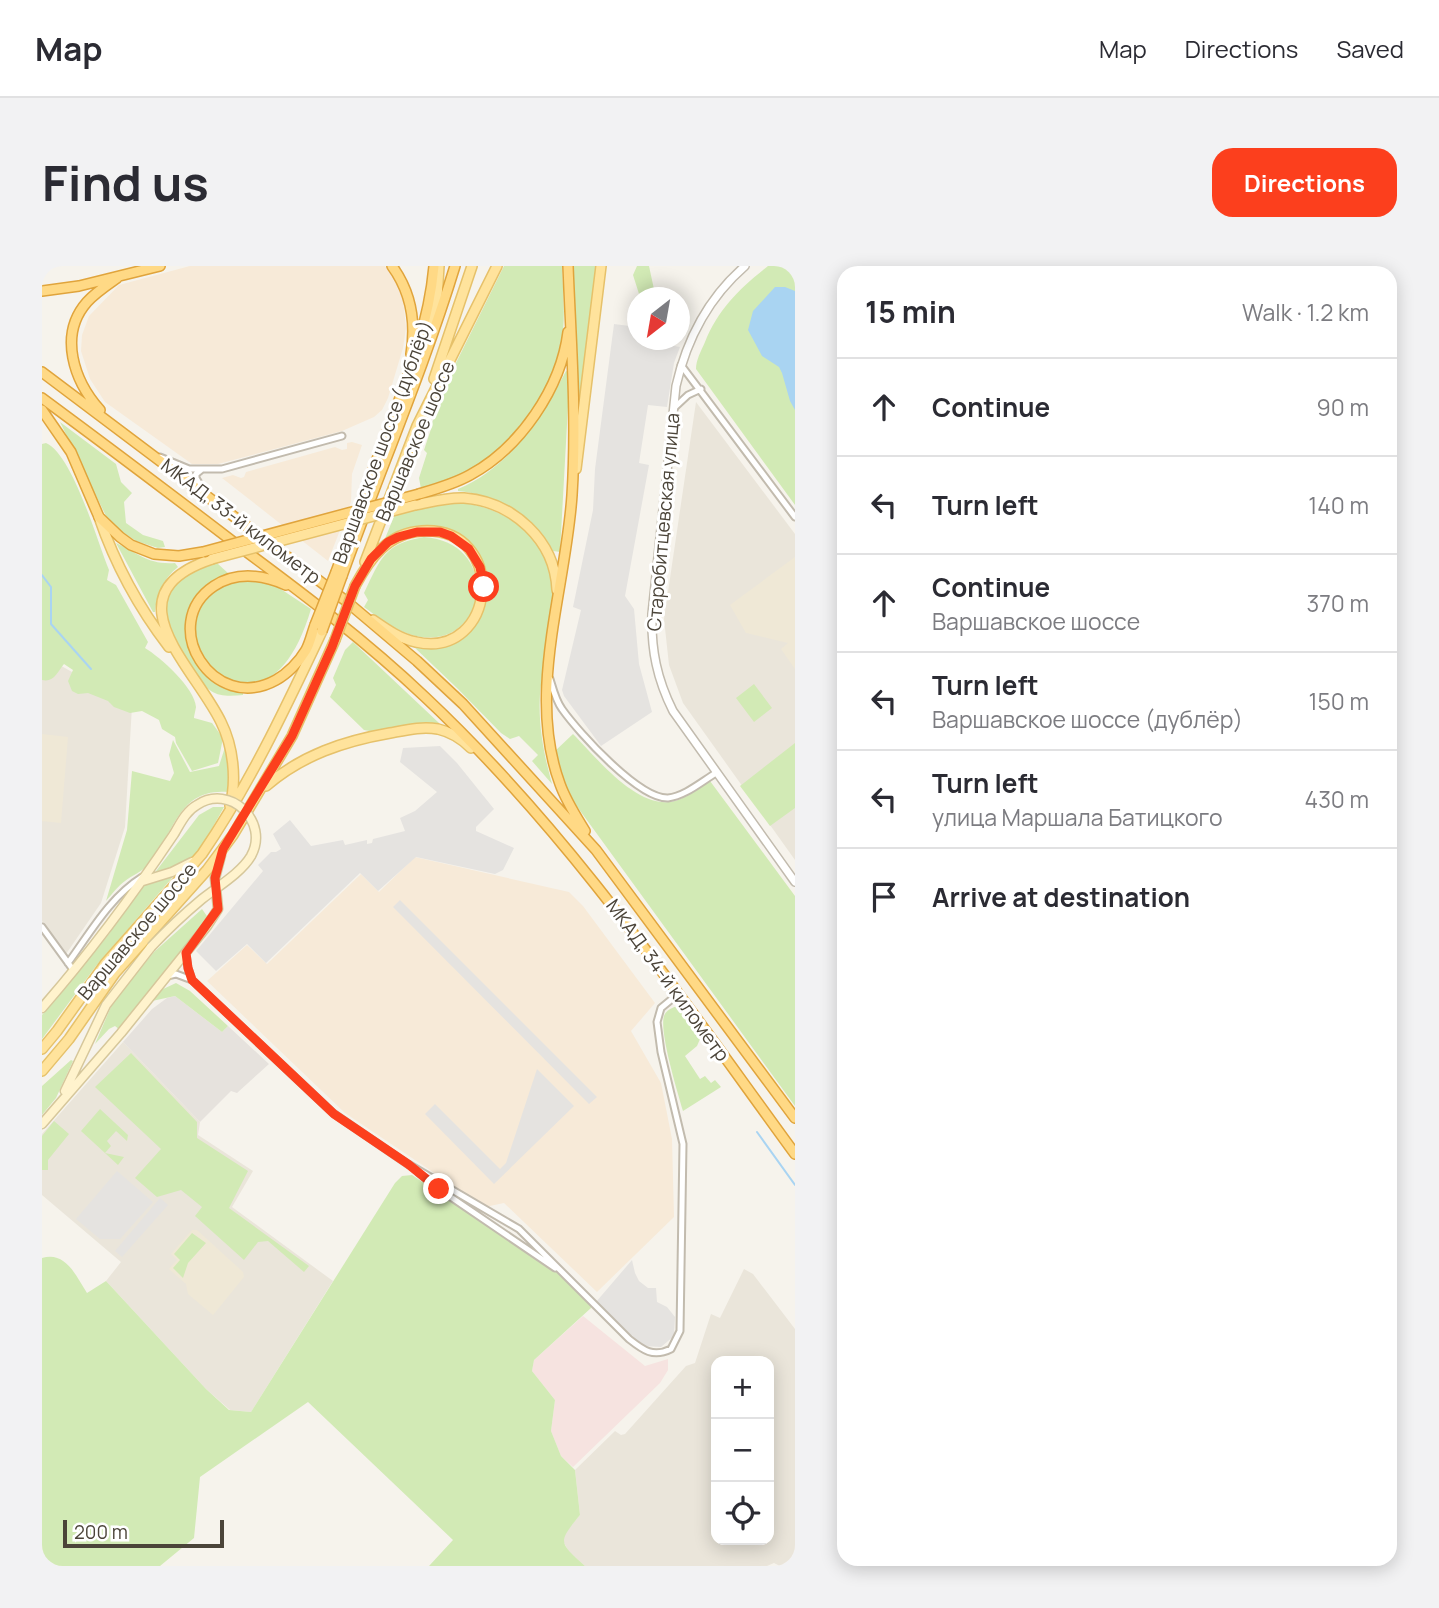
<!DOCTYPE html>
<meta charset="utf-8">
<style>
:root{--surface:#fff;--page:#f2f2f3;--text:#2b2b33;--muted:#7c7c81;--line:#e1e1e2;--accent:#fc3f1d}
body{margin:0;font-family:Manrope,sans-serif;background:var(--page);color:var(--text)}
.controls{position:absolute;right:21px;bottom:21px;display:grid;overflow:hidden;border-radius:14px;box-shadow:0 4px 18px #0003}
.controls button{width:63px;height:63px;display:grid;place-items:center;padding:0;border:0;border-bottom:2px solid var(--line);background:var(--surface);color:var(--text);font:35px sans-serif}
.compass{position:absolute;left:585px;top:21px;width:63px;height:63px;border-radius:50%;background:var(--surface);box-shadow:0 4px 18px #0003;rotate:211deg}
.scale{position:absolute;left:21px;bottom:18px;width:161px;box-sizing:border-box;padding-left:7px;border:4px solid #4b4439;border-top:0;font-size:19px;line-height:24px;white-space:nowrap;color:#4b4439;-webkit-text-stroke:5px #fff;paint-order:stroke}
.stop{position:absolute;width:21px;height:21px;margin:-16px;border:5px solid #fc3f1d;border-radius:50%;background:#fff}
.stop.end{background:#fc3f1d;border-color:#fff;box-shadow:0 2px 7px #0008}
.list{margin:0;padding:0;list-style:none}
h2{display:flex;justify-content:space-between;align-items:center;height:91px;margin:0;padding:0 28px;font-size:30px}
h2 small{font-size:23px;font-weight:400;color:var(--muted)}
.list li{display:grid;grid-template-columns:46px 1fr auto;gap:21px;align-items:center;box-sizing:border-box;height:98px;padding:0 28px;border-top:2px solid var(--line)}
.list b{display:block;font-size:26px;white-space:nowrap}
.list p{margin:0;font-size:23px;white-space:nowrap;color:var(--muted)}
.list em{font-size:23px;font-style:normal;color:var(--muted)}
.icon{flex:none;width:38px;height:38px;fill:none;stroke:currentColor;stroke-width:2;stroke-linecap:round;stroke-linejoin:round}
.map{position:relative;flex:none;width:753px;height:1300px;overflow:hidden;border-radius:21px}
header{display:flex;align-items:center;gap:42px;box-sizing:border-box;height:98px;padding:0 35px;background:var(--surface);border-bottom:2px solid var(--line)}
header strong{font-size:33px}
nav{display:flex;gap:38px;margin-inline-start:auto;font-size:24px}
.intro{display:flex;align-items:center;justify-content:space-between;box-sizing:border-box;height:168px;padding:0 42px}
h1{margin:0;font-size:49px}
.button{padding:18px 32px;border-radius:21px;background:var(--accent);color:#fff;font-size:24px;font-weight:700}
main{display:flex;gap:42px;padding:0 42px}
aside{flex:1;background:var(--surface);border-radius:21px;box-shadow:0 4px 18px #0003}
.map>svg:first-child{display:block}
.residential{fill:#eae5da;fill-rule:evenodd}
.commercial{fill:#f7ead8}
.industrial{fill:#e6e2dd}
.education{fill:#efe8d6}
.medical{fill:#f6e3e0}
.green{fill:#d2eab5}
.parking{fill:#e5e3e0}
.water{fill:#a9d4f2}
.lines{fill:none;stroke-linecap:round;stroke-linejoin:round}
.stream{stroke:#a9d4f2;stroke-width:2}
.minor-casing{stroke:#c2bbae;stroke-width:9}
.tertiary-casing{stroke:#c2bbae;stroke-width:10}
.secondary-casing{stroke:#d6c79b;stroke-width:11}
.primary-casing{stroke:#e6c16a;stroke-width:12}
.trunk-casing{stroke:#e0a43c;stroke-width:12}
.minor{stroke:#fff;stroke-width:5}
.tertiary{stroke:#fff;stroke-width:7}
.secondary{stroke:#fff3cd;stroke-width:8}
.primary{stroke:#ffe39c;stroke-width:9}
.trunk{stroke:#ffd985;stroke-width:9}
.secondary-bridge-casing{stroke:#d6c79b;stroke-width:11;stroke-linecap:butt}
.primary-bridge-casing{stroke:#e6c16a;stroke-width:12;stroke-linecap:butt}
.trunk-bridge-casing{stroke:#e0a43c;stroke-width:12;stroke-linecap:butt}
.secondary-bridge{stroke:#fff3cd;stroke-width:8}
.primary-bridge{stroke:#ffe39c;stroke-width:9}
.trunk-bridge{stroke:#ffd985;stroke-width:9}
.route{stroke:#fc3f1d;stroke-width:9}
.labels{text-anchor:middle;stroke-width:6;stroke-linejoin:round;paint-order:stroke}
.street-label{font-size:19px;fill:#4b4439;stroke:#fff}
</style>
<header>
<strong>Map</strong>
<nav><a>Map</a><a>Directions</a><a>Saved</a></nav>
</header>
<div class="intro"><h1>Find us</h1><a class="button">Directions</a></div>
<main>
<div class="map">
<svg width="753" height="1300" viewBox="0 0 753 1300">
<rect width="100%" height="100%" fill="#f6f3ec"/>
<path class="residential" d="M654 136 753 268V594L641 437 627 399 622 353Z
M0 389 90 440 83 561 59 637 24 688 0 655Z
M81 776 158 856 156 869 211 905 190 941 291 1015 209 1146 188 1144 164 1123 64 1015 79 996 0 929V868Z
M702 1003 711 1008 753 1063V1300H738L732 1297 725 1300H543L527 1286 521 1275V1269L538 1249 533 1204 573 1165 579 1169 583 1168 644 1100 653 1097 669 1048 678 1052ZM674 1095H727V1274H674Z"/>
<path class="commercial" d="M148 0H343L355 17 361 33 364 62 361 82 346 132 340 144 332 151 300 165 176 198H150L63 136 48 113 39 85 40 69 47 50 77 19Z
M310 176 320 179 310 208 309 236 286 295 180 212 191 209 199 212 202 211 204 206 293 181 300 184 305 183V177Z
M373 591 527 626 541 640 613 737 589 765 619 817 630 873 632 951 555 1026 462 937 443 941 303 847 165 715 205 679 225 698 319 608 337 626Z"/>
<path class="industrial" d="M133 730 180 766 186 760 227 798 195 827 189 825 158 856 81 776 110 743 125 732Z"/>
<path class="education" d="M753 291V403L739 383 746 377 704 367 688 339Z
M0 468 26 471 19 557 0 555Z
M150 964H155L201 1006 202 1011 171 1049 146 1028 144 1018 127 1003 135 994 129 988Z"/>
<path class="medical" d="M541 1050 603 1100 626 1093V1104L618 1117 531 1201 519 1190 509 1165 513 1134 490 1105 492 1094Z"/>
<path class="green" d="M462 0H520C521 26 524 54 519 80 510 127 469 179 429 203 414 212 396 217 379 223L377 212 385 187 382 184 389 163 388 162 410 105Z
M531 0H556L537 146H535L536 99Z
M595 0H607L613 28 619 31H598L591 9Z
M726 0H753V239L654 103C654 94 659 85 663 76 676 43 698 22 726 0Z
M524 105 527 106V122L518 286 511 285C493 249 455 229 416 225V223C467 202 499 153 524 105Z
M18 156 74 198 79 216 90 227 82 236 84 257 101 269 121 275 123 281 116 282 94 275 79 265 65 252Z
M4 177C31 189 55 275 67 304L65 314 74 319 106 376 103 382C118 391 153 422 154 441 154 442 152 450 152 452L170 457 181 472 176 497 150 505 134 477 133 471 120 463 117 454 100 445 88 447 72 441 66 435 46 427 36 428 30 425 26 415 31 404 22 398C16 405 12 417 0 414V178Z
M422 237C465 243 505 271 510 317 513 352 501 393 498 428 496 459 502 489 510 518L490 495 496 489 477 470 468 473 459 467 416 423 372 381C487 393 460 211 342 275L353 248 400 239Z
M382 271C460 277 446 380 379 371 358 368 338 353 322 341L326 334 322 327C339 292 342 278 382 271Z
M74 277C96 287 106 299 133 297L136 301C121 313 115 327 113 346H111Z
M175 297 187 308C122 334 134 415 201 426V429C190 430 178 431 169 425 162 420 157 411 152 404 137 383 116 356 127 329 135 309 157 304 175 297Z
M200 314 228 316 269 343C218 517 81 340 200 314Z
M311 376 397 457 396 459 373 458 333 466 322 464 288 431 294 419 291 412 303 384Z
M712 418 730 442 712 456 694 432Z
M531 468C555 492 598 548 636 534 647 530 658 522 668 515L753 630V840L531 535 522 518 512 486Z
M131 474 148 506 177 500 184 478 187 507 186 526C135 522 133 568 106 599 100 606 90 609 83 615 76 620 70 628 64 635L85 564 90 505 128 515 132 507 127 489Z
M753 477V542L728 560 698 520Z
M171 541H182L159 582 145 596 111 609 157 549Z
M129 609 130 612 54 700 0 773V749L67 668 101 617Z
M160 643 167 653 78 764 73 760 67 763 53 778 71 736 112 686Z
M134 717 148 725 186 760 180 766 133 730 110 735 119 724Z
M635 740 658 773 655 780 643 790 658 813 663 810 669 817 673 814 679 821 641 845C636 827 617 766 622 750 624 744 630 742 635 740Z
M89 787 155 856V872L206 905 187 942 267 1000 262 1006 226 975 216 976 202 994 153 950 160 941 139 924 115 931 93 912 119 883 53 821Z
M29 794 31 795 14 832 0 849V820Z
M58 843 86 869 85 875 74 865 65 875 69 880 63 887 82 891 76 899 39 865Z
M12 855 27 868 6 894V904H0V870Z
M370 909 516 1007 548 1036 549 1042 492 1094 490 1105 513 1134 509 1165 519 1190 533 1204 538 1249C515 1277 517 1276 543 1300H387L411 1274 266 1136 158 1211 152 1272 118 1300H0V992C24 985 34 1010 45 1027L64 1015 164 1123 187 1144 209 1146 353 917 360 910Z
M150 967 164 977 146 997 141 1012 131 1002 138 994 132 988Z"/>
<path class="parking" d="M572 58 595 61 596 74H621V78L638 81 632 97 625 141 606 139 597 197 607 199 583 330 592 343 597 398 610 446 559 480 522 430 520 424 539 344 531 341 551 244 553 203Z
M398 480 415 497 452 543 434 561V565L472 582 461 604 453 608 374 591 336 625 318 607 224 697 205 678 174 705 154 685 221 605 216 599 229 586H234L239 583 231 568 248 554 269 580 301 574 303 579 325 574V578L330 577 331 573 363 565 358 552 373 545 395 526 358 496 361 482Z
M358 634 555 831 547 838 351 641Z
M495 803 532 840 452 918 383 848 393 838 458 903 464 897Z
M75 905 111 936 78 973H58L34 953Z
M118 932 126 939 80 991 73 985Z
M590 994 593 1007 597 1015 606 1022H614L615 1036 625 1041 633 1051 632 1070 619 1081 601 1080 554 1036Z"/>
<path class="water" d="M733 21H743L753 25V144L748 135 740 107 737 101 720 90 706 64 711 45Z"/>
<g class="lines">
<path class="stream" d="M0 309 9 321V358L49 403
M715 866 753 919"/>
<defs>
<path id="minor" d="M639 99 753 251
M632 142 646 129 659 123
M118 191 147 203H180L300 170
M159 204 154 208V212L162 225
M508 413C511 423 514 435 520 443 537 467 597 533 626 532 643 530 659 516 674 507
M0 661 32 705
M144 687 146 702 150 714
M26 697C48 667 68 631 100 611
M125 710 134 708 150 714 291 847 367 899
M366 898 477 963 587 1073C601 1084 611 1092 629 1083L638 1065 641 878 619 786 615 756 619 742 636 728
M377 907 397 923 513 1002"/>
<path id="tertiary" d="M703 0C666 32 645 72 634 120L610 348C609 384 615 413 631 445L753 616"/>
<path id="secondary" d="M101 615 130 606 150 596
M0 742C48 687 91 629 132 568
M23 825 64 739 109 681
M0 858 79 767 165 660 176 643 173 612 179 589"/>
<path id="primary" d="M387 67 395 32 397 0
M392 113 430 0
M534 203 559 0
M373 239C389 236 405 231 422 232 471 236 513 274 515 324
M57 251C73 298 97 342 127 381
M170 293C65 328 152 400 179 456 191 480 195 513 188 540
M323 296 375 160 455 0
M313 320C328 292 346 267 380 265 467 260 455 394 374 376 358 373 344 363 331 354
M224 520C260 489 302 475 348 467 364 464 380 460 396 463 409 466 420 473 429 482
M0 783 15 765 63 698 160 588C208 518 244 441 280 365
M0 805 27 773 73 707 165 604 191 569 250 470 293 374"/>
<path id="trunk" d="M350 0C369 26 374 57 369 88
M526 0C529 76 535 152 530 229 524 323 484 427 518 518 524 535 534 550 543 565
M0 25 37 20 118 0
M0 106 304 335 375 395 421 438 554 584 753 852
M0 132C65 180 130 229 194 278 259 326 324 375 383 431 527 566 637 729 753 888
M0 144 29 186 57 251 78 271 89 279 112 288 137 290 161 286
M58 144C32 115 16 69 45 36 53 27 65 19 75 12
M323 228C347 153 385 80 392 0
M377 228C394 223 412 218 428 209 478 182 519 122 526 66
M294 306 314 251
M300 310C337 206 381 105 413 0
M244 319C221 309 195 305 172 320 115 358 171 449 234 414 245 408 257 396 264 384 268 377 270 367 273 359"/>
</defs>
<use href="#minor" class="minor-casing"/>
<use href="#tertiary" class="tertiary-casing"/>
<use href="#secondary" class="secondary-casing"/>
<use href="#primary" class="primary-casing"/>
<use href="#trunk" class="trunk-casing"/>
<use href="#minor" class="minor"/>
<use href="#tertiary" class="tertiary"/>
<use href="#secondary" class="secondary"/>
<use href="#primary" class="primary"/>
<use href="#trunk" class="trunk"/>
<defs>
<path id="secondary-bridge" d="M109 681C125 664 142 648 160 633 175 621 199 607 209 590 228 556 188 517 155 539 144 545 138 558 132 568"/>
<path id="primary-bridge" d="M170 293 373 239
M293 374 313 320"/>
<path id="trunk-bridge" d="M161 286 377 228
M273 359 294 306
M280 365 300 310"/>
</defs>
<use href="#secondary-bridge" class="secondary-bridge-casing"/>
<use href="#primary-bridge" class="primary-bridge-casing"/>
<use href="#trunk-bridge" class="trunk-bridge-casing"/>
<use href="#secondary-bridge" class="secondary-bridge"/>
<use href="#primary-bridge" class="primary-bridge"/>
<use href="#trunk-bridge" class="trunk-bridge"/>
</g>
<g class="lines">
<path class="route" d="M397 923 366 898 292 848 150 714 146 702 144 687 176 643 173 612 181 583 250 470 290 381 313 320 329 293 346 276 356 271 375 266H398L409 270 427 283 438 301 442 321"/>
</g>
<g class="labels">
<g class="street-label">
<text transform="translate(373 175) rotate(-67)" y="7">Варшавское шоссе</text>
<text transform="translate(340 176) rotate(-70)" y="7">Варшавское шоссе (дублёр)</text>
<text transform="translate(199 255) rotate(37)" y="7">МКАД, 33-й километр</text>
<text transform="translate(621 256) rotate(-85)" y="7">Старобитцевская улица</text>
<text transform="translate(95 665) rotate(-50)" y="7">Варшавское шоссе</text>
<text transform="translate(626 714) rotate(54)" y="7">МКАД, 34-й километр</text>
</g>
</g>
</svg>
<div class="controls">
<button>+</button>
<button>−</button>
<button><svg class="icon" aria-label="locate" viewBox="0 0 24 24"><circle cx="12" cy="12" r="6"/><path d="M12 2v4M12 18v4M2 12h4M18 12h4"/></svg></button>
</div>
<svg class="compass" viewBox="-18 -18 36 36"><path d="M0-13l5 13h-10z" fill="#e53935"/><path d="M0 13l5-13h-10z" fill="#7c7c81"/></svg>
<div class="scale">200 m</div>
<div class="stop" style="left:442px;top:321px"></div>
<div class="stop end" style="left:397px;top:923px"></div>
</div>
<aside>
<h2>15 min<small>Walk · 1.2 km</small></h2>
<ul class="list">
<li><svg class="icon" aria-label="ahead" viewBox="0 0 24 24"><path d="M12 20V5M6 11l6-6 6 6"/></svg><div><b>Continue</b></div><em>90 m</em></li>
<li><svg class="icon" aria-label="left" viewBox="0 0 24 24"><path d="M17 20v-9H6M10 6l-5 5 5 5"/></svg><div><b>Turn left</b></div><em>140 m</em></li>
<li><svg class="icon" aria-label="ahead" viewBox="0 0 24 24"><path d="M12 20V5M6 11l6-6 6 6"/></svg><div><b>Continue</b><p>Варшавское шоссе</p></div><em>370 m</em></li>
<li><svg class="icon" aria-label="left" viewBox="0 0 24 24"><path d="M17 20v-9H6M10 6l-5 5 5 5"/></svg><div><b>Turn left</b><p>Варшавское шоссе (дублёр)</p></div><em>150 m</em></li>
<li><svg class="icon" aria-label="left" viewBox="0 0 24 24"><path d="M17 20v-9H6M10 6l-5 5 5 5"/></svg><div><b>Turn left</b><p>улица Маршала Батицкого</p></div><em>430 m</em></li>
<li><svg class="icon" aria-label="arrive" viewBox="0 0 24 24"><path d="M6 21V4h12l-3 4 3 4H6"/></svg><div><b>Arrive at destination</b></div></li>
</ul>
</aside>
</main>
